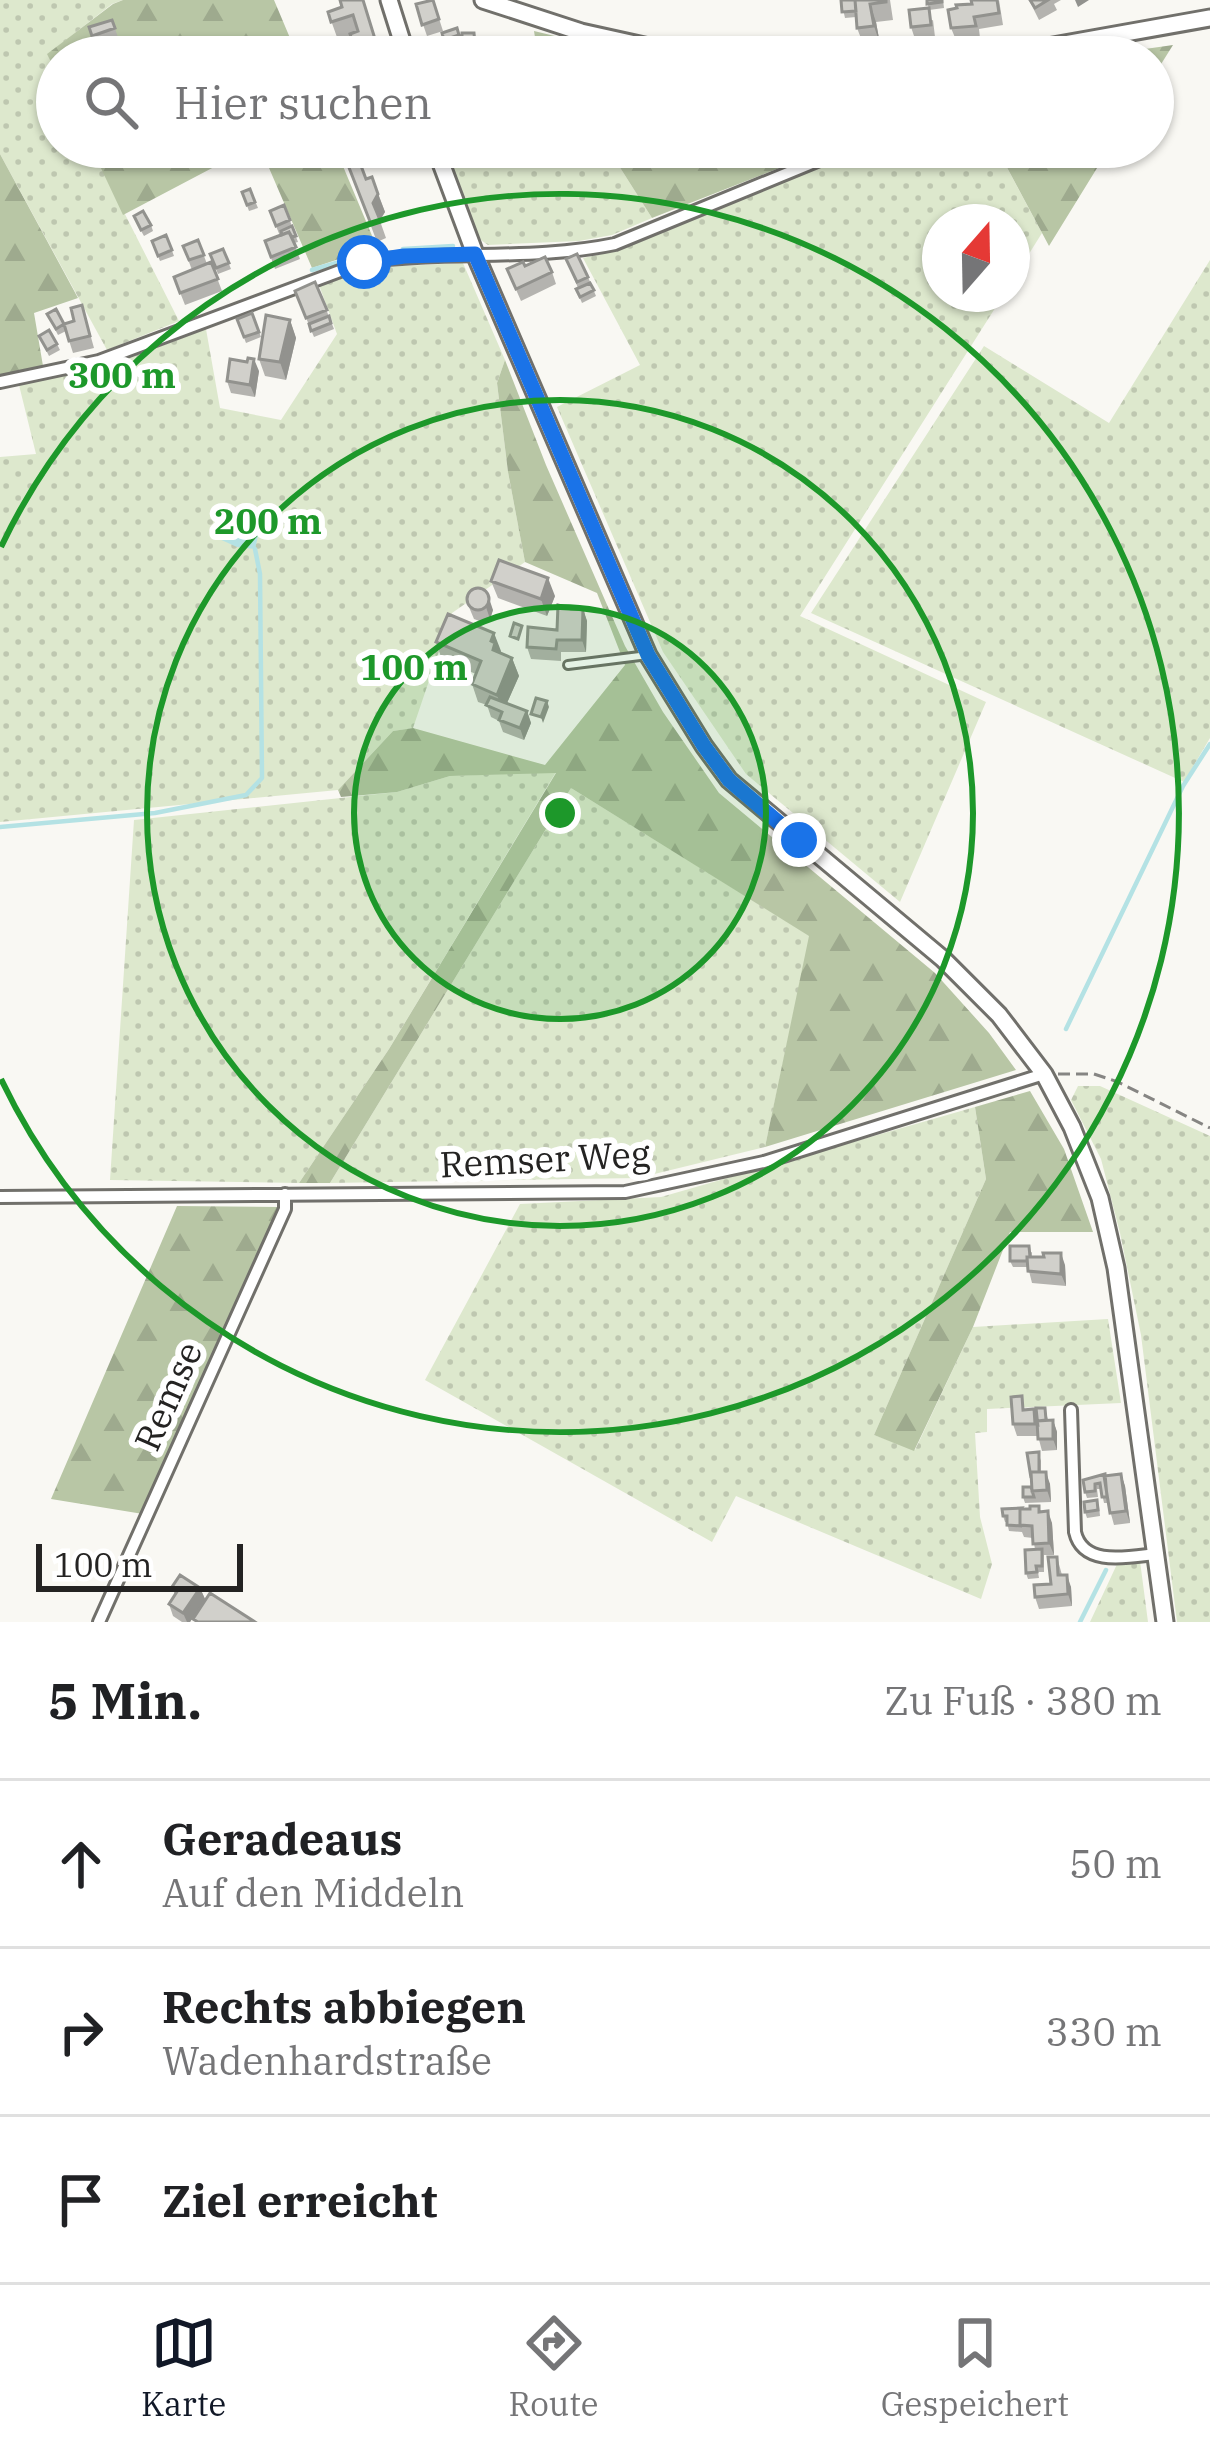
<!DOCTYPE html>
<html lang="de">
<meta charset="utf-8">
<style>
:root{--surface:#fff;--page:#f2f2f2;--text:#202124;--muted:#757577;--line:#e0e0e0;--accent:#111827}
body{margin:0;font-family:"IBM Plex Serif",serif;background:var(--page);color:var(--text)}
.compass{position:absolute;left:922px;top:204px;width:108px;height:108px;border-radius:50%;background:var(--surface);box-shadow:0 3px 9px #0004;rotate:20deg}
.scale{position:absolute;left:36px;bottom:30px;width:207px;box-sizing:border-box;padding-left:12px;border:6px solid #242322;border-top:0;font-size:33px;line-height:42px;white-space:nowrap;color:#242322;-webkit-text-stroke:9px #fff;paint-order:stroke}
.stop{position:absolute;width:36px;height:36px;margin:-27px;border:9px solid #1a73e8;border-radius:50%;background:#fff}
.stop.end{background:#1a73e8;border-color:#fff;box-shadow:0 3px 12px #0008}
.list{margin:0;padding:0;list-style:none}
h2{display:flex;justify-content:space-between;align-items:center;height:156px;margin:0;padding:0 48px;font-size:51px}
h2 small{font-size:39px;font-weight:400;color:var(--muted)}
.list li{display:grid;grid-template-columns:78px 1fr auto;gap:36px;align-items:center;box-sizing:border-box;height:168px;padding:0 48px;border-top:3px solid var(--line)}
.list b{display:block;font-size:45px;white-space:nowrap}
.list p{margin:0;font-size:39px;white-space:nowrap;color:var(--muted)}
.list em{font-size:39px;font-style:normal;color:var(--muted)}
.icon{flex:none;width:66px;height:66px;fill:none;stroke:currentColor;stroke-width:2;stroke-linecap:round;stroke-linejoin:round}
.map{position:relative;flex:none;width:1210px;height:1622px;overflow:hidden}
.search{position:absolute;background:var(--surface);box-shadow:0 3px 9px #0004;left:36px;right:36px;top:36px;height:132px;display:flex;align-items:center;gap:30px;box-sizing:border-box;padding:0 42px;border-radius:66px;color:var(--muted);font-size:45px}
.sheet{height:660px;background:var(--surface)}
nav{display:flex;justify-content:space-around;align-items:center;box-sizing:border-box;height:168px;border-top:3px solid var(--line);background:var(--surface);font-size:33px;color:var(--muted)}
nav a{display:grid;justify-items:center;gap:6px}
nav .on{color:var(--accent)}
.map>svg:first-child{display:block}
.grass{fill:url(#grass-dots)}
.forest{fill:url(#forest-firs)}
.water{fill:#b4e2e4}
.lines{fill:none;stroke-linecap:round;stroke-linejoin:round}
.stream{stroke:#b4e2e4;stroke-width:4.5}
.lane-casing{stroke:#71706b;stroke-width:12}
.street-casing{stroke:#71706b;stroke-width:16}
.secondary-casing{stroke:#71706b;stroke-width:21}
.path{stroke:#868583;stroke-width:3;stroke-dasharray:12 6;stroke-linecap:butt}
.lane{stroke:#fff;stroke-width:6}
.street{stroke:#fff;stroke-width:10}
.secondary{stroke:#fff;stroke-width:15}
.wall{fill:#b4b3af}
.shaded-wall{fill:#92928e}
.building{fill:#d1d0cb;stroke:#92928e;stroke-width:3}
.route{stroke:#1a73e8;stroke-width:15}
.ring{fill:none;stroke:#1d982a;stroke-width:6}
.labels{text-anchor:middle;stroke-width:12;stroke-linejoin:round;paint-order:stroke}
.street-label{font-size:36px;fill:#242322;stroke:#fff}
.centre{fill:#1d982a;stroke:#fff;stroke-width:6}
.ring-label{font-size:36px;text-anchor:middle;font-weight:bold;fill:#1d982a;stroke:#fff;stroke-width:12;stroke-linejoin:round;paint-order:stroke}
</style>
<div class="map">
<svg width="1210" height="1622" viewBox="0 0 1210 1622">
<defs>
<pattern id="grass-dots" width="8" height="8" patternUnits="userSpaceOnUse" patternTransform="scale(3)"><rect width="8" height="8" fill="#dde8cd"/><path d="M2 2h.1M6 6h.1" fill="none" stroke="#bec7b0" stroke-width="1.8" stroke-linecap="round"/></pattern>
<pattern id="forest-firs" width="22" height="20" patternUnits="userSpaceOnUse" patternTransform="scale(3)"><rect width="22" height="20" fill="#b8c6a5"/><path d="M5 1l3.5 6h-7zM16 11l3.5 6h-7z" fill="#9eaa8e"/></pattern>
</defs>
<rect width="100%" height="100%" fill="#f9f8f3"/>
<path class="grass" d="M0 0H123L112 4 48 54 57 74V147H91L179 321 107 350 0 154Z
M462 147H607L652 218 612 235 579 241 488 245 478 238 446 150Z
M866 147H996L1042 233 1012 281V222H940V294H1004L800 616 986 702 900 902 746 774 663 652 557 407 640 365 583 258 615 251Z
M1210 260V738L1184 782 811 613 984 346 1109 423Z
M463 263 505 360 497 383 508 472 525 562 452 613 413 728 393 731 338 790 0 822V457L36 454 19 385 103 368 206 329 220 408 281 420 337 334 319 285 363 268Z
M556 772 389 1049 299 1183 110 1180 134 820 397 792 450 776Z
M571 788 810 936 765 1147 638 1178 330 1183Z
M1078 1086H1100L1210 1136V1622H1177L1141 1335 1120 1233 1101 1159 1071 1100Z
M975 1107 986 1179 874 1435 915 1450 973 1327 1108 1319 1121 1403 987 1409V1432L975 1433 980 1517 992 1564 981 1599 736 1496 712 1542 425 1380 520 1204 661 1197Z
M1140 1561 1148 1622H1090L1118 1562Z"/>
<path class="forest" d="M123 0H274L298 57H57V74L47 54 113 4Z
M534 31 642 57H538Z
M1173 45 1153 77V57H1089Z
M91 147H252L123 215Z
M260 147H335L378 250 360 252 312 268Z
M607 147H833L652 218Z
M996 147H1110L1049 246Z
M0 154 78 298 34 313 43 366 0 375Z
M505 360 546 465 625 646 663 712 719 793 935 973 989 1033 1016 1070 765 1147 809 936 571 788 330 1183H299L389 1049 556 773 450 776 397 792 341 797 338 790 393 731 413 728 545 765 625 665 597 593 525 562 508 472 497 383Z
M1030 1091 1064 1149 1093 1232H1010L973 1327 914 1451 874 1435 986 1179 975 1107Z
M177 1206 279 1207 143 1514 51 1499Z"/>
<path class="water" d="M222 517 254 525 259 532 255 549 237 547 217 538Z"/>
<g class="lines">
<path class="stream" d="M403 249 453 246
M312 270 377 251
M0 827 155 813 246 795 262 778 260 574 255 549
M1066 1029 1183 786 1210 744
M1080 1622 1106 1570"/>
<defs>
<path id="lane" d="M568 665 648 655"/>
<path id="street" d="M0 382 99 361 364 262C447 250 533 261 615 244L851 147
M0 1197 625 1192 764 1162 1044 1074
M1071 1410 1075 1532C1083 1567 1128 1557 1155 1554
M99 1622 285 1209V1194"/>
<path id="secondary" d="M389 0 407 57
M483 0 581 32 694 57
M992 57 1210 18
M435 147 475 254 648 655 704 746 729 780 943 959 999 1015 1044 1074 1072 1127 1100 1198 1116 1268 1165 1622"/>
</defs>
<use href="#lane" class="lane-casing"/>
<use href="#street" class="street-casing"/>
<use href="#secondary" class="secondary-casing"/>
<path class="path" d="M1058 1074H1094L1118 1082 1210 1128"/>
<use href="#lane" class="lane"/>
<use href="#street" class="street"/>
<use href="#secondary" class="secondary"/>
</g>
<path class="wall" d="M363 0 382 57H358L351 36 338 40 328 12Z
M433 0 443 31 427 36 416 4Z
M841 0H890L893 20 876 22 880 44 864 46 857 28 856 17 845 18Z
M927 0H943L944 8 929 10Z
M999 0 1003 25 979 29 980 38 956 40 951 28Z
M1029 0H1061L1054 4 1057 10 1039 20Z
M112 20 121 46 99 53 89 27Z
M933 20 935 37 915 39 911 27Z
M457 28 461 41 446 46 442 33Z
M476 39 477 50 464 51 462 45Z
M108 147H120L121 149 111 153Z
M341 147 366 179 372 177 385 212 380 221 386 238 377 242Z
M366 147H418L421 158 409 162 406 156 372 166Z
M250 189 258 208 249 211 242 192Z
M284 205 298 242 294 243 300 259 275 269 265 241 280 236 270 211Z
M136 222 151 225 153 231 144 236Z
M166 235 174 256 160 261 152 241Z
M198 240 207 264 211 262 222 291 185 305 174 277 192 270 183 246Z
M223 249 231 269 218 274 210 254Z
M566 259 588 277 596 296 582 303 576 289 578 288Z
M525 266 552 272 556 284 521 301 507 269Z
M315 282 334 329 314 337 295 291Z
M82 305 94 348 73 353 66 331 58 335 47 314 65 326 74 321Z
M252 313 261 337 246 343 237 319Z
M290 320 296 338 286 380 265 376 259 359Z
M39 336 57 344 60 350 49 356Z
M259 371 255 397 231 393 227 381Z
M491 581 555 596 547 616 498 598Z
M469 591 493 610 490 619 482 622 474 619 466 600Z
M583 609 587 621 586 652H561V661L531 659 527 647 557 630Z
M494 633 500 653 512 658 519 676 507 703 527 711 531 723 524 740 503 732 499 721 491 717 487 705 478 702 472 684 476 674 442 660 436 642Z
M1032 1252V1257L1065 1265 1066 1286 1032 1283 1028 1267H1013L1010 1261Z
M1045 1408 1048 1420H1053L1057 1432V1450L1042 1451 1038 1436H1017L1013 1424 1027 1409 1037 1415Z
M1041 1458V1472L1050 1484 1051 1502 1025 1503 1023 1497 1031 1487Z
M1121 1474 1125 1486 1130 1523 1114 1525 1108 1503H1104L1101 1489H1097L1098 1497 1087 1498 1085 1492 1106 1476Z
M1099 1506 1100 1516 1087 1518 1085 1512Z
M1022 1509 1041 1512 1052 1523 1054 1555H1044V1572H1038L1039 1578 1028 1579 1026 1573 1035 1549 1033 1538 1024 1537 1022 1532 1009 1531 1007 1522H1005L1003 1516Z
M1057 1557 1062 1575 1071 1587 1072 1606 1039 1609 1035 1597 1051 1584Z
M172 1587 200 1588 205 1599 190 1622H182L173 1616 169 1604 175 1595Z"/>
<path class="shaded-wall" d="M1075 0H1089L1078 7Z
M870 4 876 22 880 44 874 26Z
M378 194 385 212 379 221 373 203Z
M290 320 296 338 286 380 280 362Z
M254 359 259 371 255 397 250 385Z
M548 578 555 596 547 616 541 599Z
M489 598 493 610 490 619 486 607Z
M583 609 587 621 586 652 582 640Z
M494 633 501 651 499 667 491 641Z
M512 658 519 676 503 712 497 695Z
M547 701 549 707 543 723 541 717Z
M527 711 531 723 524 740 520 728Z
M1061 1253 1065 1265 1066 1286 1061 1274Z
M1053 1420 1057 1432V1450L1053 1439Z
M1046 1472 1050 1484 1051 1502 1047 1490Z
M1121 1474 1125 1486 1130 1523 1126 1511Z
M1048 1511 1052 1523 1054 1555 1049 1543Z
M1067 1575 1071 1587 1072 1606 1068 1594Z
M200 1588 205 1599 190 1622H187L183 1613Z"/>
<path class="building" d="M340 0H363L375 39 354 45 350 34 358 31 353 15 331 22 328 12 342 7Z
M433 0 439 19 422 25 416 4Z
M841 0H855L856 11 842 12Z
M855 0H886V2L870 4 874 26 857 28Z
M927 0H942V2L927 4Z
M971 0H997L999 13 974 17 976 26 951 28 948 10 957 8 956 5 972 4Z
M1030 0H1048L1035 8Z
M929 8 931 25 911 27 909 10Z
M112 20 115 28 92 36 89 27Z
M457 28 459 35 444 40 442 33Z
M462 33H474L475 44 462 45Z
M341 147H354L366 179 372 177 378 194 373 203 380 220 371 224Z
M366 147H392L368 154Z
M250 189 255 202 247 205 242 192Z
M284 205 290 220 276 226 270 211Z
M143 211 151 225 141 230 134 216Z
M292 226 296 236 292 237 289 232 282 235 281 231Z
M289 232 296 247 271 257 265 241Z
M166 235 172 250 158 256 152 241Z
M198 240 204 255 189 260 183 246Z
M223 249 229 263 216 268 210 254Z
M577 254 588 277 577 282 566 259Z
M545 257 552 272 516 289 507 269 523 262 525 266Z
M211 262 218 279 180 293 174 277Z
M315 282 327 310 306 318 295 291Z
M590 283 594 290 580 297 576 289Z
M82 305 90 336 69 341 64 324 74 321 71 308Z
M56 309 64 324 56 329 47 314Z
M252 313 259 332 244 337 237 319Z
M266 315 290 320 280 362 259 359Z
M329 316 331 323 311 331 309 324Z
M49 330 57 344 47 350 39 336Z
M248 358 254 359 250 385 227 381 230 359 247 362Z
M499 560 548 578 541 599 491 581Z
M467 599a11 11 0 1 1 22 0a11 11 0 1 1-22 0Z
M558 605 571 609H583L582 640H557L556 649 527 647 528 627 557 630Z
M448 614 494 633 491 641 495 643 493 650 512 658 497 695 472 684 481 661 436 642Z
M514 623 522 626 518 639 510 636Z
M490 697 527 711 520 728 499 720 502 712 486 705Z
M536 698 547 701 541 717 531 714Z
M1010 1246H1029L1030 1257H1027V1261H1010Z
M1043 1253H1061V1274L1028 1271 1027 1257H1044Z
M1022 1396 1023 1410 1034 1409 1035 1424H1013L1011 1397Z
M1036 1408H1045L1046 1420 1037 1421 1038 1427Z
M1053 1420V1439H1038L1037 1421Z
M1039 1452V1472H1031V1478L1027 1453Z
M1031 1472H1046L1047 1490 1032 1491Z
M1105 1474 1107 1497H1102L1100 1483 1095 1484V1491L1085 1492 1083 1480Z
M1121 1474 1126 1511 1110 1513 1104 1476Z
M1023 1487H1031L1034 1497H1023Z
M1097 1500 1098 1510 1085 1512 1084 1502Z
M1030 1506H1039V1512L1048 1511 1049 1543 1033 1544 1032 1526 1020 1525V1509H1030Z
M1021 1508 1020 1509V1525L1022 1526 1007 1525V1516H1003L1002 1509Z
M1042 1549V1566H1036L1037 1572 1026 1573 1025 1550Z
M1048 1557H1057L1058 1575H1067L1068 1594 1035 1597 1034 1585 1051 1584Z
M180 1575 200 1588 183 1613 169 1604 178 1590 172 1587Z
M210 1593 255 1622H198L193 1619Z"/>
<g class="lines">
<path class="route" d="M364 262 404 256 475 254 648 655 704 746 729 780 799 840"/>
</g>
<circle cx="560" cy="813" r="206" fill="#1d982a" fill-opacity=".12"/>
<g class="ring">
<circle cx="560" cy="813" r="206"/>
<circle cx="560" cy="813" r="413"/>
<path d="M1 547A619 619 0 1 1 1 1079"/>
</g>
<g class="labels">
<g class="street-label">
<text transform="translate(545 1159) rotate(-3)" y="13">Remser Weg</text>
<text transform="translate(168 1396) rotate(-66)" y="13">Remse</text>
</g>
</g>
<circle cx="560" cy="813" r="18" class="centre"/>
<g class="ring-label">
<text x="122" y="388">300 m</text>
<text x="268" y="534">200 m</text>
<text x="414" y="680">100 m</text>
</g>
</svg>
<svg class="compass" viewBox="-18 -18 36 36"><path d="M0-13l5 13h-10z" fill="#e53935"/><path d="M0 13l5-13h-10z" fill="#757577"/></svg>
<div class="scale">100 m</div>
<div class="stop" style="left:364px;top:262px"></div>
<div class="stop end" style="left:799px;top:840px"></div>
<div class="search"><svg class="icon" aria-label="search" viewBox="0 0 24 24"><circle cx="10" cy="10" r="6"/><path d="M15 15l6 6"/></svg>Hier suchen</div>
</div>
<section class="sheet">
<h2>5 Min.<small>Zu Fuß · 380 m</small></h2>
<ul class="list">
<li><svg class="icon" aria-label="ahead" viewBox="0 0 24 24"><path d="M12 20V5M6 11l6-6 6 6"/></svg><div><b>Geradeaus</b><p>Auf den Middeln</p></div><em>50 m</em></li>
<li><svg class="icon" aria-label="right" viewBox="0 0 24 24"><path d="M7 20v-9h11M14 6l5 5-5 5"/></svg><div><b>Rechts abbiegen</b><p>Wadenhardstraße</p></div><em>330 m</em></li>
<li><svg class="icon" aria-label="arrive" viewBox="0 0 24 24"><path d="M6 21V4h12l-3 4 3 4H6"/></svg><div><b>Ziel erreicht</b></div></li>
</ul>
</section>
<nav>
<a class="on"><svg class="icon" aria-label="map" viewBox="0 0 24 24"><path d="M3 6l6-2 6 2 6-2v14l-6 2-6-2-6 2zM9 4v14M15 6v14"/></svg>Karte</a>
<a><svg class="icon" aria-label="directions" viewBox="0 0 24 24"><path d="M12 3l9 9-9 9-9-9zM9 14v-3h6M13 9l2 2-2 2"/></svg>Route</a>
<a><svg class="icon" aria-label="saved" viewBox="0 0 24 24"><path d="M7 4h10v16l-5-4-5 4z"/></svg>Gespeichert</a>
</nav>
